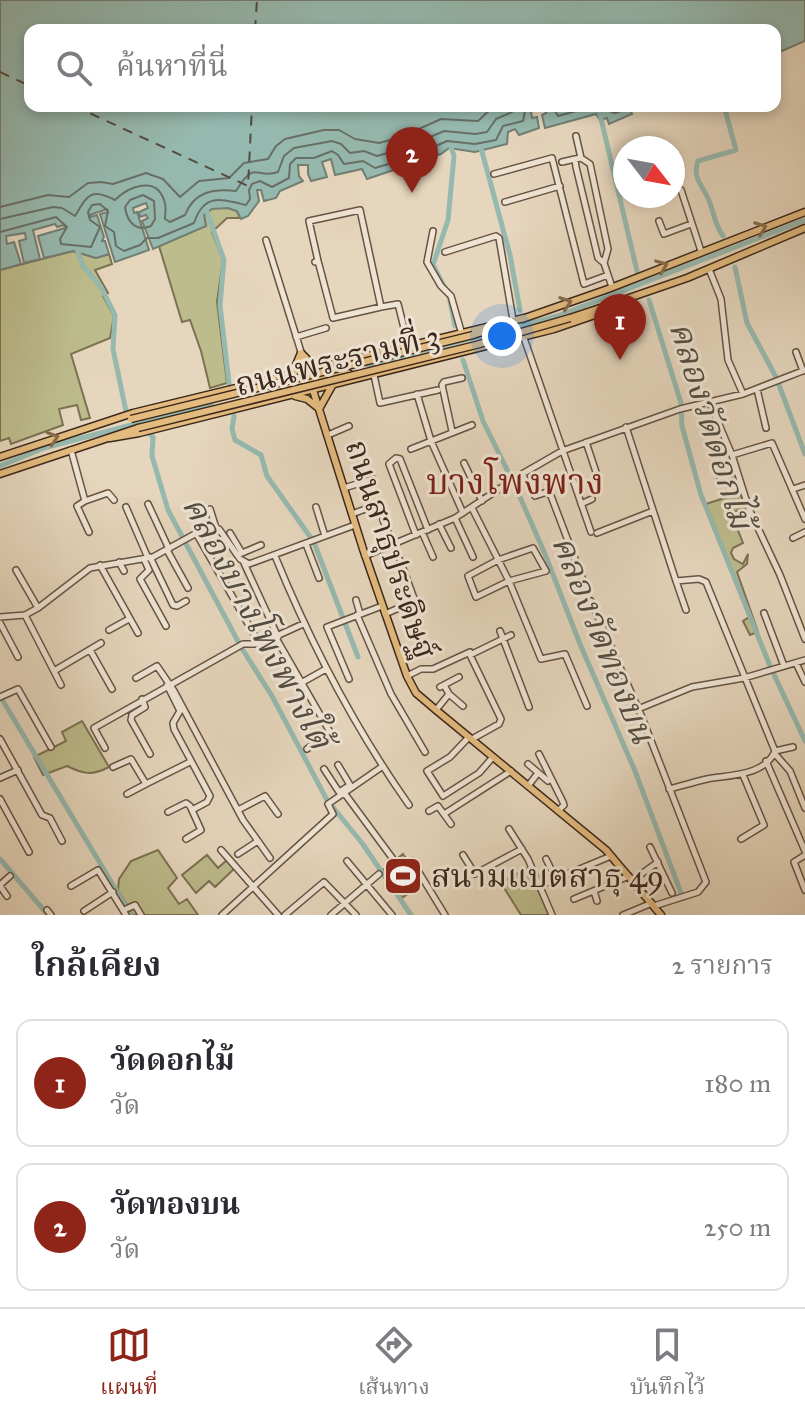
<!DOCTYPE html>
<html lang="th">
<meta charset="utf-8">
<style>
:root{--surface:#fff;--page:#f7f7f7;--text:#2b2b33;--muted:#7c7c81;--line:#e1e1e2;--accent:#8f2418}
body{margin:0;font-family:"IM FELL Great Primer","Noto Serif Thai",serif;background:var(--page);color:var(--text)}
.compass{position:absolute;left:613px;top:136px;width:72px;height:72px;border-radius:50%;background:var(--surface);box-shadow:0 4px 12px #0003;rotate:121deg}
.you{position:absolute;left:502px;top:336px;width:28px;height:28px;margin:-20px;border:6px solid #fff;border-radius:50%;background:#1a73e8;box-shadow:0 0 0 12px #1a73e833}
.badge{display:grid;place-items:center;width:52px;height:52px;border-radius:50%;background:var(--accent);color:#fff;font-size:26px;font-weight:700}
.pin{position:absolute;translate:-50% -66px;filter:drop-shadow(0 2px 4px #0008)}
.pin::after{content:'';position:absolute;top:42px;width:28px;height:24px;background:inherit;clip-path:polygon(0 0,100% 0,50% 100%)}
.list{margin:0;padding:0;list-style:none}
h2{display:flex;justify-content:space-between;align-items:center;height:104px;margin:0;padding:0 32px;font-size:34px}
h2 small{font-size:26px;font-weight:400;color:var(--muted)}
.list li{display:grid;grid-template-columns:52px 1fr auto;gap:24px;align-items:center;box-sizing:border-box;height:128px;margin:0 16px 16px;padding:0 16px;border:2px solid var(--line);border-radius:16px}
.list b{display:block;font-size:30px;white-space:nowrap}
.list p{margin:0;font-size:26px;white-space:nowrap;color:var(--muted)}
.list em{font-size:26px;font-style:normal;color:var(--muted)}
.icon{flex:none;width:44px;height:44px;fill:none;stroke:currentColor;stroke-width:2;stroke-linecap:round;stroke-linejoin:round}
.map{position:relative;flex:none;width:805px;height:915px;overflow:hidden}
.search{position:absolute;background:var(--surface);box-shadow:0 4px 12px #0003;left:24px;right:24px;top:24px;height:88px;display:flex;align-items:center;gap:20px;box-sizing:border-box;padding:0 28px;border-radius:16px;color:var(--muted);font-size:30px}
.sheet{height:392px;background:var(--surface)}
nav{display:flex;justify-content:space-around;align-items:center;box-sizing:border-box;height:112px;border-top:2px solid var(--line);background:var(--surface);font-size:22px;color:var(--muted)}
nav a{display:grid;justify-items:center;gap:4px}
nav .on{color:var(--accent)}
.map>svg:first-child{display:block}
.green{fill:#bdbc8c;stroke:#7c7254;stroke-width:2}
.water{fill:#96b9af;stroke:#727f74;stroke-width:2}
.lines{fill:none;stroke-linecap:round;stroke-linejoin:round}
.shore{stroke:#687066;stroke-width:2}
.canal{stroke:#96b9af;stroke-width:5}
.ferry{stroke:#524c41;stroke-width:2;stroke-dasharray:10 8;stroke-linecap:butt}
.minor-casing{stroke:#665344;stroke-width:8}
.major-casing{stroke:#3b271c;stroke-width:9}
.minor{stroke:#efe4d4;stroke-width:5}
.major{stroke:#e3bb7e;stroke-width:6}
.major-bridge-casing{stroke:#3b271c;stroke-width:9;stroke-linecap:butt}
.major-bridge{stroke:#e3bb7e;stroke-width:6}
.oneway{stroke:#876a48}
.labels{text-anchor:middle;stroke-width:6;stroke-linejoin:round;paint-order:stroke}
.street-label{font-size:32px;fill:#3b271c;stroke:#efe4d4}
.poi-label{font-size:32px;fill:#3b271c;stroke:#efe4d4;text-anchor:start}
.water-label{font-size:34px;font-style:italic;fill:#524c41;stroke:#efe4d4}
.quarter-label{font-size:36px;fill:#7a1f14;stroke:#efe4d4}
</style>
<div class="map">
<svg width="805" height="915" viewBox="0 0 805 915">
<rect width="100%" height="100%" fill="#e6d6bd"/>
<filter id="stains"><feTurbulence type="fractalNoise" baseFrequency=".0025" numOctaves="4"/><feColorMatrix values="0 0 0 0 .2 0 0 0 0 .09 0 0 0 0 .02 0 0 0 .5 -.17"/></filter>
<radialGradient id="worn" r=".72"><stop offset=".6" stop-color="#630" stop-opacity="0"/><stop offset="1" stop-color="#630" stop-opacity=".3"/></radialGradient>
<path class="green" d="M212 208H228L237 211 240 218H227L212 232 223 260 217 302 227 383 210 388 201 351 190 320 182 322 159 246 206 226 204 215Z
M73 251 96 258 109 254 112 264 95 270 108 293 103 296 114 316 110 338 71 354 90 418 81 420 77 405 59 409 63 425 11 444 9 438 0 441V270Z
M740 493 746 507 731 513 743 543 733 548 731 553 734 559 743 564 748 554 747 564 737 572 758 632 750 635 743 621 749 617 706 504Z
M82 721 109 767C92 776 83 774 67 766L43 775 34 757 66 741 62 732Z
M158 850 177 878 168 888 179 904 187 899 198 915H133L118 890 119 879 131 861Z
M403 854 423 882 402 898 383 870Z
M207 855 218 868 228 859 235 868 215 887 209 881 196 893 182 875Z
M529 867 551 915H521L501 883Z"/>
<path class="water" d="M0 0H805V41L775 54V30H30V106H629L632 114 609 124 607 118 600 120 596 114 545 128 542 115 546 113 545 109 531 111 532 118 537 117 539 128 519 135 515 129 508 132 507 144 475 152 449 148 441 154 367 179 362 169 335 175 331 159 322 162 327 177 311 181 308 174V165H298L299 176 303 181 280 191 276 198 264 201 261 190H257L259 201 248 216 241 219 237 211 228 208 212 209 204 215 206 226 153 249 142 221 148 218 146 215 140 217 139 212 148 208 146 203 133 208 134 213 137 212 149 250 115 262 100 214 108 212 107 209 89 215 90 217 97 215 104 237 102 241H105L109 254 96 258 73 251 44 258 38 236 65 228 64 225 57 227 55 224 33 230 40 259 24 263 19 241 26 239 25 233 6 236 7 244 14 242 21 264 0 270Z"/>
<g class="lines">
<path class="shore" d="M552 106 558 116 595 106 615 113 621 111 622 106
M143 195 154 201 155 219 151 226C136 232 127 222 125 207L130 200Z
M0 207 48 195 69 197 88 183 101 182 113 184 146 173 163 179 180 197 199 181 229 178 244 163 268 159 276 146 285 139 324 130H339L355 139 379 143 401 137 441 119 478 121 494 106
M0 219 53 207 62 208 75 216C87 196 90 187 115 200 128 187 156 175 164 200 167 206 165 213 165 219L170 222 185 215C194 192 213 188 236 191 256 158 255 180 278 172L284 156 294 148 332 141 341 144 350 153 364 151 377 156 405 148 444 131 475 134 487 132 496 119 512 112 514 106
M0 232 56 217 67 227 60 239 61 244 91 247 100 227 90 220 88 212 92 205 100 204 108 211 105 226 114 232 116 246 124 251 140 245 147 238H158L194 223C204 193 220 199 246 205L250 199 249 190 252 184 260 181 272 187 289 178 290 164 296 158H314L332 151 338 155 344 164 363 161 375 168 409 158 447 141 475 144 496 140 503 126 523 121 526 106"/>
<path class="canal" d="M598 106 637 271
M451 147 454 156 448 220 433 265 449 296 455 326
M481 148 510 255 520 310
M206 209 224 260 220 305 229 383
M723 236C714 224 714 211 708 198 702 185 692 177 698 161L736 150 724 106
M77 249 83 266 101 287 115 315 113 349 126 411 153 437 152 456 168 510 241 647 272 696 327 800 362 843 411 915
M735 267 747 323 776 377 805 454
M649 300 681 403 682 426 701 495 770 666 805 741
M463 360 483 421 516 488 545 554 580 644 635 771 681 893
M368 365 558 316 805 220
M234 416 232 429 235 440 261 455 267 476 311 538
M0 466 44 448 211 404
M315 545 358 657
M0 696 131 915
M0 859 48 915"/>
<path class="ferry" d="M255 30 257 0
M0 72 30 86
M74 106 248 186 252 106"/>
<defs>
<path id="minor" d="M576 136 581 158
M562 162 575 159
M494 174 552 158 584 284 608 275
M681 190 701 251
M505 202 560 186
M659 221 664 234 691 224
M433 231 427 262 441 286 451 296 461 331
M266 240 307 371
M445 252 496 236 499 238 513 320
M318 261 333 318 381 307
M315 262 318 261 309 221 360 210 381 307 398 304 408 344
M604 263 608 249 590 164 581 158 575 159 576 167 598 258 604 263 612 287
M709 269 721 299 728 360 743 394
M296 337 326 328
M524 338 591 532
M796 352 803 371
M374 375 380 403 438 390
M757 389 766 428
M417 394 431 441 463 513
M709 401 732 455 749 509 780 575 805 639
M626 427 676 581 699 579 706 582 775 751C765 776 729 775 707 779 694 782 681 786 669 789
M452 431 442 385 444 382 462 378
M328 435 349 426
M586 442 598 478
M411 449 472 425
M71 450 85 501 77 506 89 532
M732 455 772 443 805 519
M464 463 482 501
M522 474 535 496 547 492 551 496 586 588
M719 481 736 471
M344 488 373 479
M793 489 805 485
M85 501 108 493 114 500
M148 504 169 549
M581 504 592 499
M126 507 148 558
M316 507 325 536
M472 508 509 581 541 659 565 654 587 706
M210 509 216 528
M352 514 371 507
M455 518 473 557
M383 520 393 545
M439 524 451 548
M422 532 433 557
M196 533 259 643
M230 533 242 553 237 555
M597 533 653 511
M416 535 389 464 396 458 400 459 428 530
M793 538 805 532
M306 544 319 578
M533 548 546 571 509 581 476 597 468 576 498 560Z
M167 550 188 588
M242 553 261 545
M275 556C311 644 354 727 409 805
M365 556 455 518 522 474 562 451 680 409 743 394 805 370
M150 557 173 605 177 606 186 601
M144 559 149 570 140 579 166 626
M119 562 124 571
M244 563 278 637
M100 565 138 633
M16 570 38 608
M676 581 686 610
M356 600 360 614
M591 601 641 715 706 882 698 892 654 906
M764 613 784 666
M385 614 415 601 400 560
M25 615 61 685
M357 615 391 694 425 752
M0 617 25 615 38 608 90 568 153 557 204 529H219L240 559 249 564 355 525
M0 623 18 657
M109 630 129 619
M500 631 529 707
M276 638 330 732 307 749
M90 650 112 689
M796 663 805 682
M54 671 101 643
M407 676 421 669H433L470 652
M136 678 157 666 174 691 243 820 258 841 238 854
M349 679 327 627 382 606
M301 683 326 669
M167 685 180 711 173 723 174 729 210 796 207 802 192 810
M444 685 449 694 463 706
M440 687 459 677
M0 697 18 689 51 747
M142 699 145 707 132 715 131 720 150 754
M638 709 692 687 744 678 805 660
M436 710 449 694
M469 737 450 757 427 771 443 796 479 773 493 757
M0 739 42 815 50 818 62 841
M472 739 499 724 501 719 470 655 511 635
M105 748 94 728 243 644H259L303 624
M775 751 793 747
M539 754 563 802 564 805 558 811
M775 754 790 771 805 808
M766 761 805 851
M528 764 548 781
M338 765 350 785
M113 767 131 759 146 784 190 762
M324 769 339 792 350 785
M0 778 18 770
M528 786 538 773
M127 794 146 784
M345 794 393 859
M0 799 29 852
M238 810 265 796 278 814
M429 811 438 806 451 824
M168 812 186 803 190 806 201 830 186 839
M444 814 511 771
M509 829 528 859 552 915
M741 839 764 825 743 775
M258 841 270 858
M650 847 672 893
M221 850 278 915
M463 855 475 874 522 849
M805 855 794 862 805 890
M546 859 556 879
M347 861 392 915
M412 861 445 915
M633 880 658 862
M546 883 611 856
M0 885 10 876
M0 886 7 896
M71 886 98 870 126 915
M594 891 597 901
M574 899 629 876
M47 910 51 915
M124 910 135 905 141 915
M84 911 113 892
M222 915 333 814 328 804 383 766
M285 915 324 882 356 915
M331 915 379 874
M623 915 652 903"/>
<path id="major" d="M570 318 606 306
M522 319 608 289 805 212
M473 335 512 323
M307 371 363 549 407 676 416 693 436 710 606 850 661 915
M288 375 296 365 301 353 310 362 323 367
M268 385 274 387 344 370 355 378
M295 396 307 399 317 407
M319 409 333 384
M110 438 139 433 554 329 592 316 629 298 687 278 805 228
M0 457 133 413 524 318
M0 474 138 428"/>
</defs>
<use href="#minor" class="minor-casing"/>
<use href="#major" class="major-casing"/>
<use href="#minor" class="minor"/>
<use href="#major" class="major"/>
<defs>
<path id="major-bridge" d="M131 419 473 335
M138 428 476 345 570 318"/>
</defs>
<use href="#major-bridge" class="major-bridge-casing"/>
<use href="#major-bridge" class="major-bridge"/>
</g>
<defs><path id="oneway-chevron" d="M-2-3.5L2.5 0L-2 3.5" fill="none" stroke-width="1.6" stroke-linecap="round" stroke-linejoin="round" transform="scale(2)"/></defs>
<g class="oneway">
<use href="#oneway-chevron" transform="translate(761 228) rotate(-21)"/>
<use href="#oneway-chevron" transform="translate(662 266) rotate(-22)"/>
<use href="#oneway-chevron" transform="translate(566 303) rotate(-19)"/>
<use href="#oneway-chevron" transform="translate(53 438) rotate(-18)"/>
</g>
<defs>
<symbol id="stadium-square" viewBox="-11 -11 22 22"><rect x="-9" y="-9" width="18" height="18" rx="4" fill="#8f2418" stroke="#efe4d4"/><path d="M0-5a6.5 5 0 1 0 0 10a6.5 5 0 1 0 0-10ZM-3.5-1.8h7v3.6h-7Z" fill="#fff"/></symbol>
</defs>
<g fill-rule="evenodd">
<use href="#stadium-square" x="381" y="854" width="44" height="44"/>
</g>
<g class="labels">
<g class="street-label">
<text transform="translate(337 360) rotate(-14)" y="11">ถนนพระรามที่ 3</text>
<text transform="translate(391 549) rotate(72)" y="11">ถนนสาธุประดิษฐ์</text>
</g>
<g class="poi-label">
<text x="431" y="887">สนามแบตสาธุ 49</text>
</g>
<g class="water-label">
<text transform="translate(712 425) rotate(73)" y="12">คลองวัดดอกไม้</text>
<text transform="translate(258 622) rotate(62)" y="12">คลองบางโพงพางใต้</text>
<text transform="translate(604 639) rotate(68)" y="12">คลองวัดทองบน</text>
</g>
<g class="quarter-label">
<text x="515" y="494">บางโพงพาง</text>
</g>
</g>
<rect width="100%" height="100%" filter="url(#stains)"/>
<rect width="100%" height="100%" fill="url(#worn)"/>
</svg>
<svg class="compass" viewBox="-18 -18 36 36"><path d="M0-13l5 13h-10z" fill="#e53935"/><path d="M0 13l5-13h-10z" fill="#7c7c81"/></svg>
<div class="you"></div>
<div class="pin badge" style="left:620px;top:360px">1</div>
<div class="pin badge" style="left:412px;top:193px">2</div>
<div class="search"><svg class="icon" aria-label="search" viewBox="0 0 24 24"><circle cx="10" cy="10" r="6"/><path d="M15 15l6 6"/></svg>ค้นหาที่นี่</div>
</div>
<section class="sheet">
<h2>ใกล้เคียง<small>2 รายการ</small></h2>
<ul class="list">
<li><span class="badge">1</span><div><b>วัดดอกไม้</b><p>วัด</p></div><em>180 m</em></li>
<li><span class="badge">2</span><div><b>วัดทองบน</b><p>วัด</p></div><em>250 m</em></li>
</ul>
</section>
<nav>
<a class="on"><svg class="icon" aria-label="map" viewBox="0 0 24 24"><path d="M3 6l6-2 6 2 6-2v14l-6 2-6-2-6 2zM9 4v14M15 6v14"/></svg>แผนที่</a>
<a><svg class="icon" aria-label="directions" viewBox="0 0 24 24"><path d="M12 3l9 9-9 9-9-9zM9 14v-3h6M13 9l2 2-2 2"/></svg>เส้นทาง</a>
<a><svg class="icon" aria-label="saved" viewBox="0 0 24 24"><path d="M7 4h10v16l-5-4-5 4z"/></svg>บันทึกไว้</a>
</nav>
